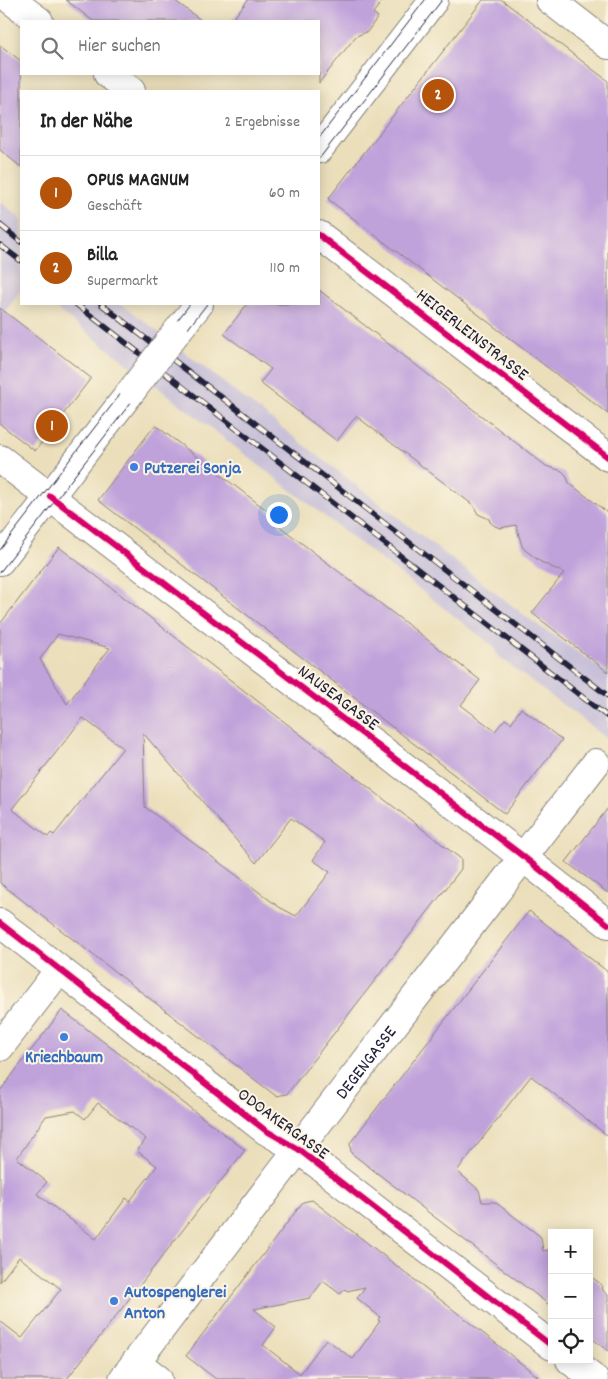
<!DOCTYPE html>
<html lang="de">
<meta charset="utf-8">
<style>
:root{--surface:#fff;--page:#f6f6f6;--text:#222;--muted:#767676;--line:#e0e0e0;--accent:#b45309}
body{margin:0;font-family:Dekko,sans-serif;background:var(--page);color:var(--text)}
.controls{position:absolute;right:15px;bottom:15px;display:grid;overflow:hidden;border-radius:0px;box-shadow:0 2px 12px #0003}
.controls button{width:45px;height:45px;display:grid;place-items:center;padding:0;border:0;border-bottom:1px solid var(--line);background:var(--surface);color:var(--text);font:25px sans-serif}
.you{position:absolute;left:278px;top:514px;width:18px;height:18px;margin:-12px;border:4px solid #fff;border-radius:50%;background:#1a73e8;box-shadow:0 0 0 8px #1a73e833}
.badge{display:grid;place-items:center;width:32px;height:32px;border-radius:50%;background:var(--accent);color:#fff;font-size:16px;font-weight:700}
.pin{position:absolute;translate:-50% -50%;border:2px solid #fff;box-shadow:0 1px 5px #0006}
.list{margin:0;padding:0;list-style:none}
h2{display:flex;justify-content:space-between;align-items:center;height:65px;margin:0;padding:0 20px;font-size:21px}
h2 small{font-size:16px;font-weight:400;color:var(--muted)}
.list li{display:grid;grid-template-columns:32px 1fr auto;gap:15px;align-items:center;box-sizing:border-box;height:75px;padding:0 20px;border-top:1px solid var(--line)}
.list b{display:block;font-size:19px;white-space:nowrap}
.list p{margin:0;font-size:16px;white-space:nowrap;color:var(--muted)}
.list em{font-size:16px;font-style:normal;color:var(--muted)}
.icon{flex:none;width:28px;height:28px;fill:none;stroke:currentColor;stroke-width:2;stroke-linecap:round;stroke-linejoin:round}
.map{position:relative;flex:none;width:608px;height:1379px;overflow:hidden}
.search{position:absolute;background:var(--surface);box-shadow:0 2px 12px #0003;left:20px;top:20px;width:300px;height:55px;display:flex;align-items:center;gap:12px;box-sizing:border-box;padding:0 18px;border-radius:0px;color:var(--muted);font-size:19px}
.panel{position:absolute;background:var(--surface);box-shadow:0 2px 12px #0003;left:20px;top:90px;width:300px;height:215px;border-radius:0px}
.map>svg:first-child{display:block}
.industrial{fill:#c7c0d8}
.building{fill:#c0a2db;fill-rule:evenodd}
.lines{fill:none;stroke-linecap:round;stroke-linejoin:round}
.minor-casing{stroke:#86807b;stroke-width:30}
.tertiary-casing{stroke:#86807b;stroke-width:30}
.minor{stroke:#fff;stroke-width:28}
.tertiary{stroke:#fff;stroke-width:28}
.tram{stroke:#22223b;stroke-width:1}
.rail-casing{stroke:#22223b;stroke-width:5.5}
.rail{stroke:#fcf5e5;stroke-width:4;stroke-dasharray:11;stroke-linecap:butt}
.tertiary-bridge-casing{stroke:#86807b;stroke-width:30;stroke-linecap:butt}
.tertiary-bridge{stroke:#fff;stroke-width:28}
.cycleway-casing{stroke:#fcf5e5;stroke-width:9}
.cycleway{stroke:#d6006c;stroke-width:6}
.shop-dot{fill:#3f7fe0;stroke:#fcf5e5;stroke-width:2}
.labels{text-anchor:middle;stroke-width:4;stroke-linejoin:round;paint-order:stroke}
.street-label{font-size:18px;fill:#22223b;stroke:#fcf5e5}
.shop-label{font-size:18px;font-weight:bold;fill:#366cbe;stroke:#fcf5e5;text-anchor:start}
</style>
<div class="map">
<svg width="608" height="1379" viewBox="0 0 608 1379">
<rect width="100%" height="100%" fill="#fcf5e5"/>
<filter id="ink" filterUnits="userSpaceOnUse"><feTurbulence type="fractalNoise" baseFrequency=".02" numOctaves="2"/><feDisplacementMap in="SourceGraphic" scale="10" xChannelSelector="R" yChannelSelector="G"/><feConvolveMatrix kernelMatrix="1 2 1 2 8 2 1 2 1" color-interpolation-filters="sRGB"/></filter>
<filter id="wash" filterUnits="userSpaceOnUse"><feTurbulence type="fractalNoise" baseFrequency=".0096" numOctaves="4" result="noise"/><feDisplacementMap in="SourceGraphic" scale="20" xChannelSelector="R" yChannelSelector="G"/><feGaussianBlur stdDeviation="1.12" result="paint"/><feColorMatrix in="noise" values="0 0 0 0 0 0 0 0 0 0 0 0 0 0 0 0 0 1.4 0 .05"/><feComposite in="paint" operator="in"/></filter>
<g filter="url(#wash)">
<rect width="100%" height="100%" fill="#ebdfbb"/>
<path class="industrial" d="M0 202 21 218V289L0 320Z
M50 304H122L528 618 608 673V739L498 656 493 646Z"/>
<g id="blocks">
<path class="building" d="M66 0H174L202 21H93Z
M248 0H383L373 13 378 17 367 32 356 36 319 83V21H231Z
M483 0H502L608 81V414L328 199Z
M0 45 21 61V167L0 150Z
M319 290 546 466 562 471 566 475 569 483 608 513V672L532 613 564 573 541 562 525 550 522 546 516 525 500 528 495 526 490 522 489 519 478 514 473 505 356 416 337 441 260 383 271 369 224 334 247 304H319Z
M0 308 91 378 35 451 0 424Z
M155 425 281 521 278 525 480 680 461 705 495 731 505 719 511 723 521 708 562 740 505 814 98 500Z
M59 547 461 859V869L287 1094 276 1096 0 883V624ZM58 634 110 648 67 704 40 659ZM83 718 123 748 54 835 51 833 48 837 12 809ZM143 733 256 863 291 818 325 842 313 860 330 872 296 916 279 907 145 807Z
M608 808V893L566 862Z
M529 911 608 972V1136L531 1076 457 1171 479 1190 482 1202H495L541 1237 543 1251 552 1249V1307L351 1153 350 1143Z
M62 1010 245 1150 67 1379H0V1321L22 1338 61 1289 19 1257 0 1282V1091ZM98 1103 146 1139 137 1151 157 1166 130 1201 126 1198 96 1239 37 1194 47 1182 17 1158 46 1116 75 1111 85 1119Z
M312 1200 451 1308 541 1379H216L186 1356 303 1202ZM323 1281 340 1294 345 1289 347 1291 365 1287 357 1298 380 1317 378 1320 380 1321 353 1359 326 1339 300 1374 263 1345 276 1327 254 1309 310 1298Z
M589 1275 602 1285 603 1291 608 1295V1351L589 1336Z"/>
</g>
</g>
<g filter="url(#ink)">
<use href="#blocks" fill-opacity="0" stroke="#86807b" stroke-width="1"/>
<g class="lines">
<defs>
<g id="minor">
<path d="M11 0 39 21"/>
<path d="M550 0 608 45"/>
<path d="M108 74 131 91"/>
<path d="M319 235 608 457"/>
<path d="M0 459 494 835 608 924"/>
<path d="M0 923 265 1130 298 1149 552 1346"/>
<path d="M0 1047 59 970"/>
<path d="M570 1360 594 1379"/>
<path d="M136 1362 158 1379"/>
<path id="s1" d="M123 1379 298 1149 596 763"/>
</g>
<path id="tertiary" d="M319 149 434 0
M175 334 199 304
M0 561 133 389"/>
</defs>
<use href="#minor" class="minor-casing"/>
<use href="#tertiary" class="tertiary-casing"/>
<use href="#minor" class="minor"/>
<use href="#tertiary" class="tertiary"/>
<path class="tram" d="M319 138 425 0
M319 159 442 0
M0 550 190 304
M0 572 207 304"/>
<defs>
<path id="rail" d="M0 225 21 242
M0 245 21 261
M76 304 608 717
M101 304 608 696"/>
</defs>
<use href="#rail" class="rail-casing"/>
<use href="#rail" class="rail"/>
<defs>
<path id="tertiary-bridge" d="M133 389 175 334"/>
</defs>
<use href="#tertiary-bridge" class="tertiary-bridge-casing"/>
<use href="#tertiary-bridge" class="tertiary-bridge"/>
<defs>
<path id="cycleway" d="M319 235 608 457
M50 496 524 857 608 924
M0 923 265 1130 298 1149 552 1346"/>
</defs>
<use href="#cycleway" class="cycleway-casing"/>
<use href="#cycleway" class="cycleway"/>
</g>
</g>
<g class="shop-dot">
<circle cx="134" cy="467" r="5"/>
<circle cx="64" cy="1037" r="5"/>
<circle cx="114" cy="1301" r="5"/>
</g>
<g class="labels">
<g class="street-label">
<text transform="translate(473 334) rotate(38)" y="6">HEIGERLEINSTRASSE</text>
<text transform="translate(339 697) rotate(37)" y="6">NAUSEAGASSE</text>
<text dy="6" stroke="none"><textPath href="#s1" startOffset="399">DEGENGASSE</textPath></text>
<text transform="translate(284 1123) rotate(36)" y="6">ODOAKERGASSE</text>
</g>
<g class="shop-label">
<text x="144" y="473">Putzerei Sonja</text>
<text x="64" y="1062" text-anchor="middle">Kriechbaum</text>
<text x="124" y="1297">Autospenglerei<tspan x="124" dy="21">Anton</tspan></text>
</g>
</g>
</svg>
<div class="controls">
<button>+</button>
<button>−</button>
<button><svg class="icon" aria-label="locate" viewBox="0 0 24 24"><circle cx="12" cy="12" r="6"/><path d="M12 2v4M12 18v4M2 12h4M18 12h4"/></svg></button>
</div>
<div class="you"></div>
<div class="pin badge" style="left:52px;top:426px">1</div>
<div class="pin badge" style="left:438px;top:95px">2</div>
<div class="search"><svg class="icon" aria-label="search" viewBox="0 0 24 24"><circle cx="10" cy="10" r="6"/><path d="M15 15l6 6"/></svg>Hier suchen</div>
<section class="panel">
<h2>In der Nähe<small>2 Ergebnisse</small></h2>
<ul class="list">
<li><span class="badge">1</span><div><b>OPUS MAGNUM</b><p>Geschäft</p></div><em>60 m</em></li>
<li><span class="badge">2</span><div><b>Billa</b><p>Supermarkt</p></div><em>110 m</em></li>
</ul>
</section>
</div>
